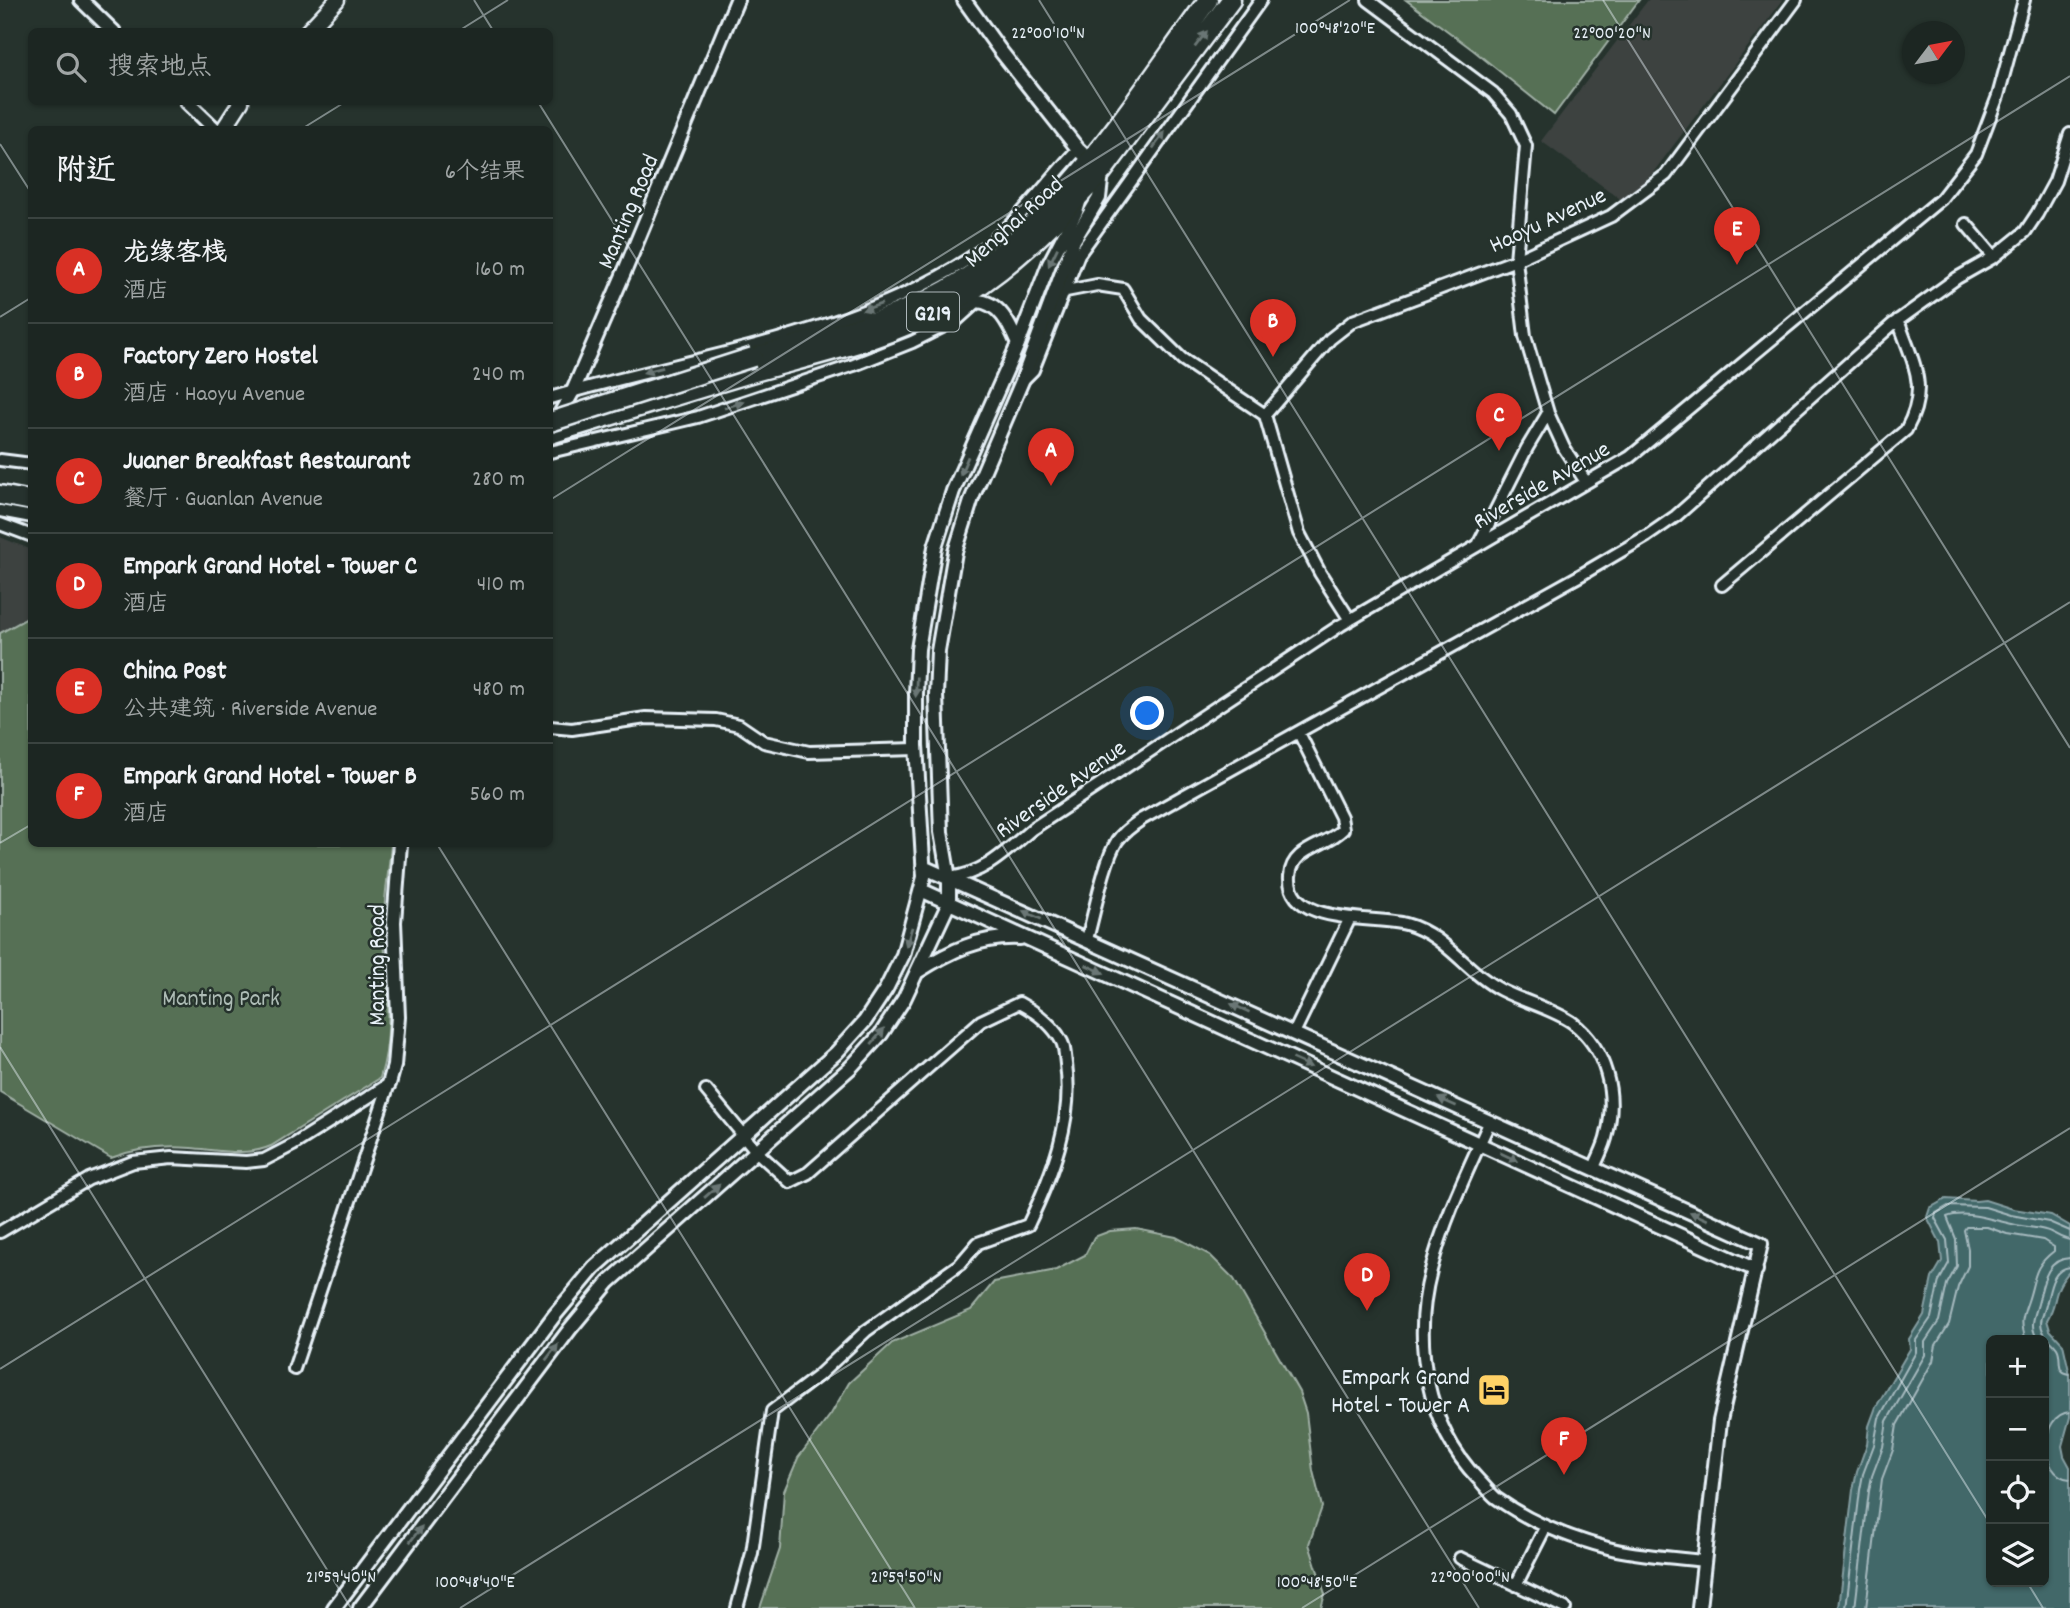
<!DOCTYPE html>
<html lang="zh">
<meta charset="utf-8">
<style>
:root{--surface:#1c2622;--page:#29322f;--text:#f1f3f6;--muted:#a0a5a5;--line:#3a4340;--accent:#d93025}
body{margin:0;font-family:Dekko,"LXGW WenKai TC",sans-serif;background:var(--page);color:var(--text)}
.controls{position:absolute;right:21px;bottom:21px;display:grid;overflow:hidden;border-radius:10px;box-shadow:0 2px 5px #0004}
.controls button{width:63px;height:63px;display:grid;place-items:center;padding:0;border:0;border-bottom:2px solid var(--line);background:var(--surface);color:var(--text);font:35px sans-serif}
.compass{position:absolute;left:1902px;top:21px;width:63px;height:63px;border-radius:50%;background:var(--surface);box-shadow:0 2px 5px #0004;rotate:58deg}
.you{position:absolute;left:1148px;top:714px;width:24px;height:24px;margin:-18px;border:5px solid #fff;border-radius:50%;background:#1a73e8;box-shadow:0 0 0 10px #1a73e833}
.badge{display:grid;place-items:center;width:46px;height:46px;border-radius:50%;background:var(--accent);color:#fff;font-size:23px;font-weight:700}
.pin{position:absolute;translate:-50% -58px;filter:drop-shadow(0 2px 4px #0008)}
.pin::after{content:'';position:absolute;top:37px;width:24px;height:21px;background:inherit;clip-path:polygon(0 0,100% 0,50% 100%)}
.list{margin:0;padding:0;list-style:none}
h2{display:flex;justify-content:space-between;align-items:center;height:91px;margin:0;padding:0 28px;font-size:30px}
h2 small{font-size:23px;font-weight:400;color:var(--muted)}
.list li{display:grid;grid-template-columns:46px 1fr auto;gap:21px;align-items:center;box-sizing:border-box;height:105px;padding:0 28px;border-top:2px solid var(--line)}
.list b{display:block;font-size:26px;white-space:nowrap}
.list p{margin:0;font-size:23px;white-space:nowrap;color:var(--muted)}
.list em{font-size:23px;font-style:normal;color:var(--muted)}
.icon{flex:none;width:38px;height:38px;fill:none;stroke:currentColor;stroke-width:2;stroke-linecap:round;stroke-linejoin:round}
.map{position:relative;flex:none;width:2070px;height:1608px;overflow:hidden}
.search{position:absolute;background:var(--surface);box-shadow:0 2px 5px #0004;left:28px;top:28px;width:525px;height:77px;display:flex;align-items:center;gap:18px;box-sizing:border-box;padding:0 24px;border-radius:10px;color:var(--muted);font-size:26px}
.panel{position:absolute;background:var(--surface);box-shadow:0 2px 5px #0004;left:28px;top:126px;width:525px;height:721px;border-radius:10px}
.map>svg:first-child{display:block}
.built{fill:#3c4240}
.green{fill:#576f54;stroke:#a0b0a6;stroke-width:2}
.water{fill:#436769;stroke:#859ea2;stroke-width:2;fill-rule:evenodd}
.lines{fill:none;stroke-linecap:round;stroke-linejoin:round}
.shore{stroke:#a6babf;stroke-width:2}
.minor-casing{stroke:#e8f1f8;stroke-width:16}
.tertiary-casing{stroke:#e8f1f8;stroke-width:18}
.secondary-casing{stroke:#e8f1f8;stroke-width:19}
.trunk-casing{stroke:#e8f1f8;stroke-width:23}
.minor{stroke:#26332d;stroke-width:10}
.tertiary{stroke:#26332d;stroke-width:12}
.secondary{stroke:#26332d;stroke-width:14}
.trunk{stroke:#26332d;stroke-width:18}
.trunk-bridge-casing{stroke:#e8f1f8;stroke-width:23;stroke-linecap:butt}
.trunk-bridge{stroke:#26332d;stroke-width:18}
.oneway{fill:#6a7674}
.ticks{fill:none;stroke:#e8f1f8;stroke-width:2;stroke-opacity:0.45}
.labels{text-anchor:middle;stroke-width:5;stroke-linejoin:round;paint-order:stroke}
.shield{fill:#26332d;stroke:#aeb8bb;stroke-width:2}
.shield-label{font-size:23px;font-weight:bold;fill:#e8f1f8}
.street-label{font-size:24px;fill:#e8f1f8;stroke:#26332d}
.park-label{font-size:24px;fill:#aebdb6;stroke:#26332d}
.poi-label{font-size:24px;fill:#e8f1f8;stroke:#26332d;text-anchor:end}
.ticks-label{font-size:18px;text-anchor:middle;fill:#e8f1f8;stroke:#26332d;stroke-width:5;stroke-linejoin:round;paint-order:stroke}
</style>
<div class="map">
<svg width="2070" height="1608" viewBox="0 0 2070 1608">
<rect width="100%" height="100%" fill="#26332d"/>
<filter id="ink" filterUnits="userSpaceOnUse"><feTurbulence type="fractalNoise" baseFrequency=".0143" numOctaves="2"/><feDisplacementMap in="SourceGraphic" scale="14" xChannelSelector="R" yChannelSelector="G"/><feConvolveMatrix kernelMatrix="1 2 1 2 8 2 1 2 1" color-interpolation-filters="sRGB"/></filter>
<g filter="url(#ink)">
<path class="built" d="M1648 0H1783L1652 174 1623 201 1541 141Z
M0 537 32 550 31 627 0 644Z"/>
<path class="green" d="M1406 0H1639L1554 115 1473 50Z
M31 616 32 844H391C389 874 382 906 384 936 386 983 395 1032 380 1078L271 1146C246 1157 217 1150 191 1148 164 1146 136 1148 111 1158L0 1092V633Z
M1136 1229 1176 1237 1210 1255 1234 1279 1299 1392 1306 1413 1313 1471 1322 1507 1309 1544 1325 1594 1321 1608H760L780 1549 784 1491 798 1458 831 1414 849 1383 892 1343 971 1310 994 1282 1056 1270 1085 1255 1094 1237 1110 1231Z"/>
<path class="water" d="M1946 1199 1976 1201 1985 1200 2013 1209 2051 1215 2070 1226V1271C2051 1291 2059 1300 2047 1320L2050 1330 2063 1344 2070 1375V1417L2062 1446 2064 1456 2070 1467V1608H1839L1853 1490 1857 1472 1867 1444 1869 1426 1876 1407 1910 1349 1909 1339 1924 1315 1932 1278 1942 1261 1940 1242 1927 1217 1930 1208ZM1991 1340H2044V1582H1991Z"/>
<g class="lines">
<path class="shore" d="M2070 1267C2051 1269 2050 1291 2046 1305 2044 1315 2038 1320 2043 1331 2046 1338 2053 1342 2057 1348 2063 1358 2054 1372 2070 1374
M2038 1340C2029 1326 2034 1318 2038 1304 2043 1285 2045 1259 2070 1258
M2070 1412C2039 1414 2038 1477 2070 1479
M1846 1608 1860 1490 1863 1474 1874 1445 1879 1418 1916 1352V1340L1931 1318 1939 1281 1949 1263 1947 1240 1935 1218 1936 1213 1948 1206 1985 1207 2011 1215 2049 1222 2070 1231
M1855 1608 1869 1491 1872 1476 1883 1447 1887 1421 1925 1355V1342L1939 1321 1947 1284 1957 1266 1956 1239 1947 1217C1965 1210 1993 1220 2012 1224 2022 1227 2034 1227 2045 1230 2054 1232 2060 1239 2070 1240
M1866 1608 1882 1479 1893 1450 1897 1425 1933 1361 1936 1345 1949 1324 1958 1287 1968 1266V1249L1964 1230 1966 1227H1987L2007 1234 2043 1240 2054 1247V1251C2032 1268 2036 1278 2028 1301 2022 1318 2020 1322 2026 1340"/>
<defs>
<path id="minor" d="M1368 0 1493 93 1511 114 1526 146 1516 260 1525 336 1548 413 1564 448 1586 482
M1966 224 1994 257
M1066 291 1097 285 1123 289 1141 319 1182 359 1265 415 1299 533 1320 573 1350 620
M1022 381 1033 370 1079 254 1261 0
M550 398C684 358 853 336 970 258 1013 230 1043 186 1078 149
M1265 415 1330 339 1353 321 1516 260 1611 216 1666 175 1796 0
M550 452 698 417 854 365 912 342 958 319 978 301
M0 460 32 464
M0 511 32 517
M0 524 32 536
M1479 543 1527 448 1548 413
M1722 585 1906 430C1930 386 1913 364 1898 320
M550 727 572 729 646 718 716 720 739 725 764 742 809 752 916 749
M1299 733 1341 817 1343 829C1326 847 1292 847 1290 876 1287 927 1376 915 1406 924 1446 935 1466 972 1501 990 1522 1001 1556 1010 1573 1023 1607 1050 1617 1094 1607 1134 1605 1146 1598 1157 1594 1168
M949 878C986 873 1005 852 1032 829L1341 625 1630 457 1941 199 1976 154 1998 96 2024 0
M1087 939C1094 915 1104 861 1117 841 1123 832 1133 825 1142 819L1579 576 1647 536 1676 516 1893 324 1957 278 1994 257 2025 232 2037 214 2055 181 2070 134
M1294 1033 1350 918
M706 1090 757 1152 790 1182 808 1173 981 1021 1019 1003C1036 1012 1053 1024 1062 1042 1065 1048 1065 1057 1066 1064 1074 1120 1052 1175 1028 1225L978 1243 960 1264 866 1331 818 1376 772 1411 752 1553 737 1608
M1490 1121C1468 1170 1444 1218 1431 1270 1412 1342 1426 1425 1478 1479 1484 1485 1490 1493 1496 1498 1528 1521 1570 1538 1608 1548 1638 1556 1672 1557 1703 1561
M0 1232 89 1179 133 1162 171 1158 246 1162 264 1160 293 1145 389 1084
M294 1369 389 1084
M1460 1558 1565 1608
M1516 1585 1546 1526"/>
<path id="tertiary" d="M81 0 114 32
M187 102 216 130
M955 306C962 304 970 301 977 301 1000 302 1010 326 1018 344
M556 421 573 391 626 268 737 0
M923 867 1761 1244 1720 1421 1699 1608
M921 890 1756 1270
M917 972C950 951 980 936 1020 938
M389 1084 394 1066 398 1017 394 922 400 844
M334 1608 554 1316 594 1268 836 1053 865 1021 886 989 903 955 924 877 916 745V694L918 649 935 547 953 491 1018 344 1049 264 1076 212 1080 199
M360 1608 570 1329 609 1282 851 1067 881 1034 904 999 949 903V878L941 832 936 695 938 651 955 552 972 498 1022 381 1074 240 1099 198 1102 172 1078 149 999 49 964 0"/>
<path id="secondary" d="M307 32 337 0
M223 130 241 102"/>
<path id="trunk" d="M753 357C813 340 874 326 929 299 1049 241 1131 105 1208 0
M550 434C618 414 685 392 754 372 818 354 886 340 945 307 1007 273 1055 223 1102 172L1231 0
M0 495 32 501"/>
</defs>
<use href="#minor" class="minor-casing"/>
<use href="#tertiary" class="tertiary-casing"/>
<use href="#secondary" class="secondary-casing"/>
<use href="#trunk" class="trunk-casing"/>
<use href="#minor" class="minor"/>
<use href="#tertiary" class="tertiary"/>
<use href="#secondary" class="secondary"/>
<use href="#trunk" class="trunk"/>
<defs>
<path id="trunk-bridge" d="M550 422 753 357"/>
</defs>
<use href="#trunk-bridge" class="trunk-bridge-casing"/>
<use href="#trunk-bridge" class="trunk-bridge"/>
</g>
<defs><path id="oneway-solid" d="M-6-.8H1V-3.2L6.5 0L1 3.2V.8H-6Z" transform="scale(1.75)"/></defs>
<g class="oneway">
<use href="#oneway-solid" transform="translate(1201 39) rotate(-53)"/>
<use href="#oneway-solid" transform="translate(1159 140) rotate(-54)"/>
<use href="#oneway-solid" transform="translate(1053 257) rotate(116)"/>
<use href="#oneway-solid" transform="translate(872 307) rotate(161)"/>
<use href="#oneway-solid" transform="translate(653 370) rotate(165)"/>
<use href="#oneway-solid" transform="translate(734 405) rotate(-18)"/>
<use href="#oneway-solid" transform="translate(964 466) rotate(113)"/>
<use href="#oneway-solid" transform="translate(916 687) rotate(92)"/>
<use href="#oneway-solid" transform="translate(1032 915) rotate(-156)"/>
<use href="#oneway-solid" transform="translate(909 937) rotate(107)"/>
<use href="#oneway-solid" transform="translate(1095 969) rotate(24)"/>
<use href="#oneway-solid" transform="translate(1240 1008) rotate(-156)"/>
<use href="#oneway-solid" transform="translate(878 1036) rotate(-51)"/>
<use href="#oneway-solid" transform="translate(1302 1063) rotate(24)"/>
<use href="#oneway-solid" transform="translate(1447 1102) rotate(-156)"/>
<use href="#oneway-solid" transform="translate(1509 1157) rotate(25)"/>
<use href="#oneway-solid" transform="translate(712 1191) rotate(-41)"/>
<use href="#oneway-solid" transform="translate(1699 1216) rotate(-156)"/>
<use href="#oneway-solid" transform="translate(552 1352) rotate(-53)"/>
<use href="#oneway-solid" transform="translate(416 1534) rotate(-53)"/>
</g>
</g>
<path class="ticks" d="M474 0 494 32M1039 0 1991 1525M1603 0 2070 748M457 32 508 0M538 102 1479 1608M300 130 345 102M0 144 32 194M0 317 32 297M550 500 1350 0M0 843 32 824M437 844 915 1608M0 1047 351 1608M0 1369 2070 76M2027 1582 2043 1608M460 1608 2070 602M1302 1608 2070 1128"/>
<defs>
<symbol id="hotel-square" viewBox="-11 -11 22 22"><rect x="-9" y="-9" width="18" height="18" rx="4" fill="#ffd166" stroke="#26332d"/><path d="M-6-4.5h1.5V1H6V5H4.5V3h-9V5H-6ZM-4 0a1.8 1.8 0 1 1 3.6 0ZM.5 0V-2.5h3Q6-2.5 6 0Z" fill="#111"/></symbol>
</defs>
<g fill-rule="evenodd">
<use href="#hotel-square" x="1475" y="1371" width="38" height="38"/>
</g>
<g class="labels">
<rect class="shield" x="907" y="292.5" width="52" height="39" rx="5"/>
<g class="shield-label">
<text x="933" y="320">G219</text>
</g>
<g class="street-label">
<text transform="translate(627 211) rotate(-67)" y="8">Manting Road</text>
<text transform="translate(1547 219) rotate(-25)" y="8">Haoyu Avenue</text>
<text transform="translate(1013 221) rotate(-42)" y="8">Menghai Road</text>
<text transform="translate(1541 484) rotate(-30)" y="8">Riverside Avenue</text>
<text transform="translate(1060 788) rotate(-35)" y="8">Riverside Avenue</text>
<text transform="translate(376 965) rotate(-90)" y="8">Manting Road</text>
</g>
<g class="park-label">
<text x="221" y="1005">Manting Park</text>
</g>
<g class="poi-label">
<text x="1470" y="1384">Empark Grand<tspan x="1470" dy="28">Hotel - Tower A</tspan></text>
</g>
</g>
<g class="ticks-label">
<text x="1335" y="33">100°48'20"E</text>
<text x="1612" y="38">22°00'20"N</text>
<text x="1048" y="38">22°00'10"N</text>
<text x="341" y="1582">21°59'40"N</text>
<text x="906" y="1582">21°59'50"N</text>
<text x="1470" y="1582">22°00'00"N</text>
<text x="475" y="1587">100°48'40"E</text>
<text x="1317" y="1587">100°48'50"E</text>
</g>
</svg>
<div class="controls">
<button>+</button>
<button>−</button>
<button><svg class="icon" aria-label="locate" viewBox="0 0 24 24"><circle cx="12" cy="12" r="6"/><path d="M12 2v4M12 18v4M2 12h4M18 12h4"/></svg></button>
<button><svg class="icon" aria-label="layers" viewBox="0 0 24 24"><path d="M12 4l9 5-9 5-9-5zM3 14l9 5 9-5"/></svg></button>
</div>
<svg class="compass" viewBox="-18 -18 36 36"><path d="M0-13l5 13h-10z" fill="#e53935"/><path d="M0 13l5-13h-10z" fill="#a0a5a5"/></svg>
<div class="you"></div>
<div class="pin badge" style="left:1051px;top:486px">A</div>
<div class="pin badge" style="left:1273px;top:357px">B</div>
<div class="pin badge" style="left:1499px;top:451px">C</div>
<div class="pin badge" style="left:1367px;top:1311px">D</div>
<div class="pin badge" style="left:1737px;top:265px">E</div>
<div class="pin badge" style="left:1564px;top:1475px">F</div>
<div class="search"><svg class="icon" aria-label="search" viewBox="0 0 24 24"><circle cx="10" cy="10" r="6"/><path d="M15 15l6 6"/></svg>搜索地点</div>
<section class="panel">
<h2>附近<small>6个结果</small></h2>
<ul class="list">
<li><span class="badge">A</span><div><b>龙缘客栈</b><p>酒店</p></div><em>160 m</em></li>
<li><span class="badge">B</span><div><b>Factory Zero Hostel</b><p>酒店 · Haoyu Avenue</p></div><em>240 m</em></li>
<li><span class="badge">C</span><div><b>Juaner Breakfast Restaurant</b><p>餐厅 · Guanlan Avenue</p></div><em>280 m</em></li>
<li><span class="badge">D</span><div><b>Empark Grand Hotel - Tower C</b><p>酒店</p></div><em>410 m</em></li>
<li><span class="badge">E</span><div><b>China Post</b><p>公共建筑 · Riverside Avenue</p></div><em>480 m</em></li>
<li><span class="badge">F</span><div><b>Empark Grand Hotel - Tower B</b><p>酒店</p></div><em>560 m</em></li>
</ul>
</section>
</div>
